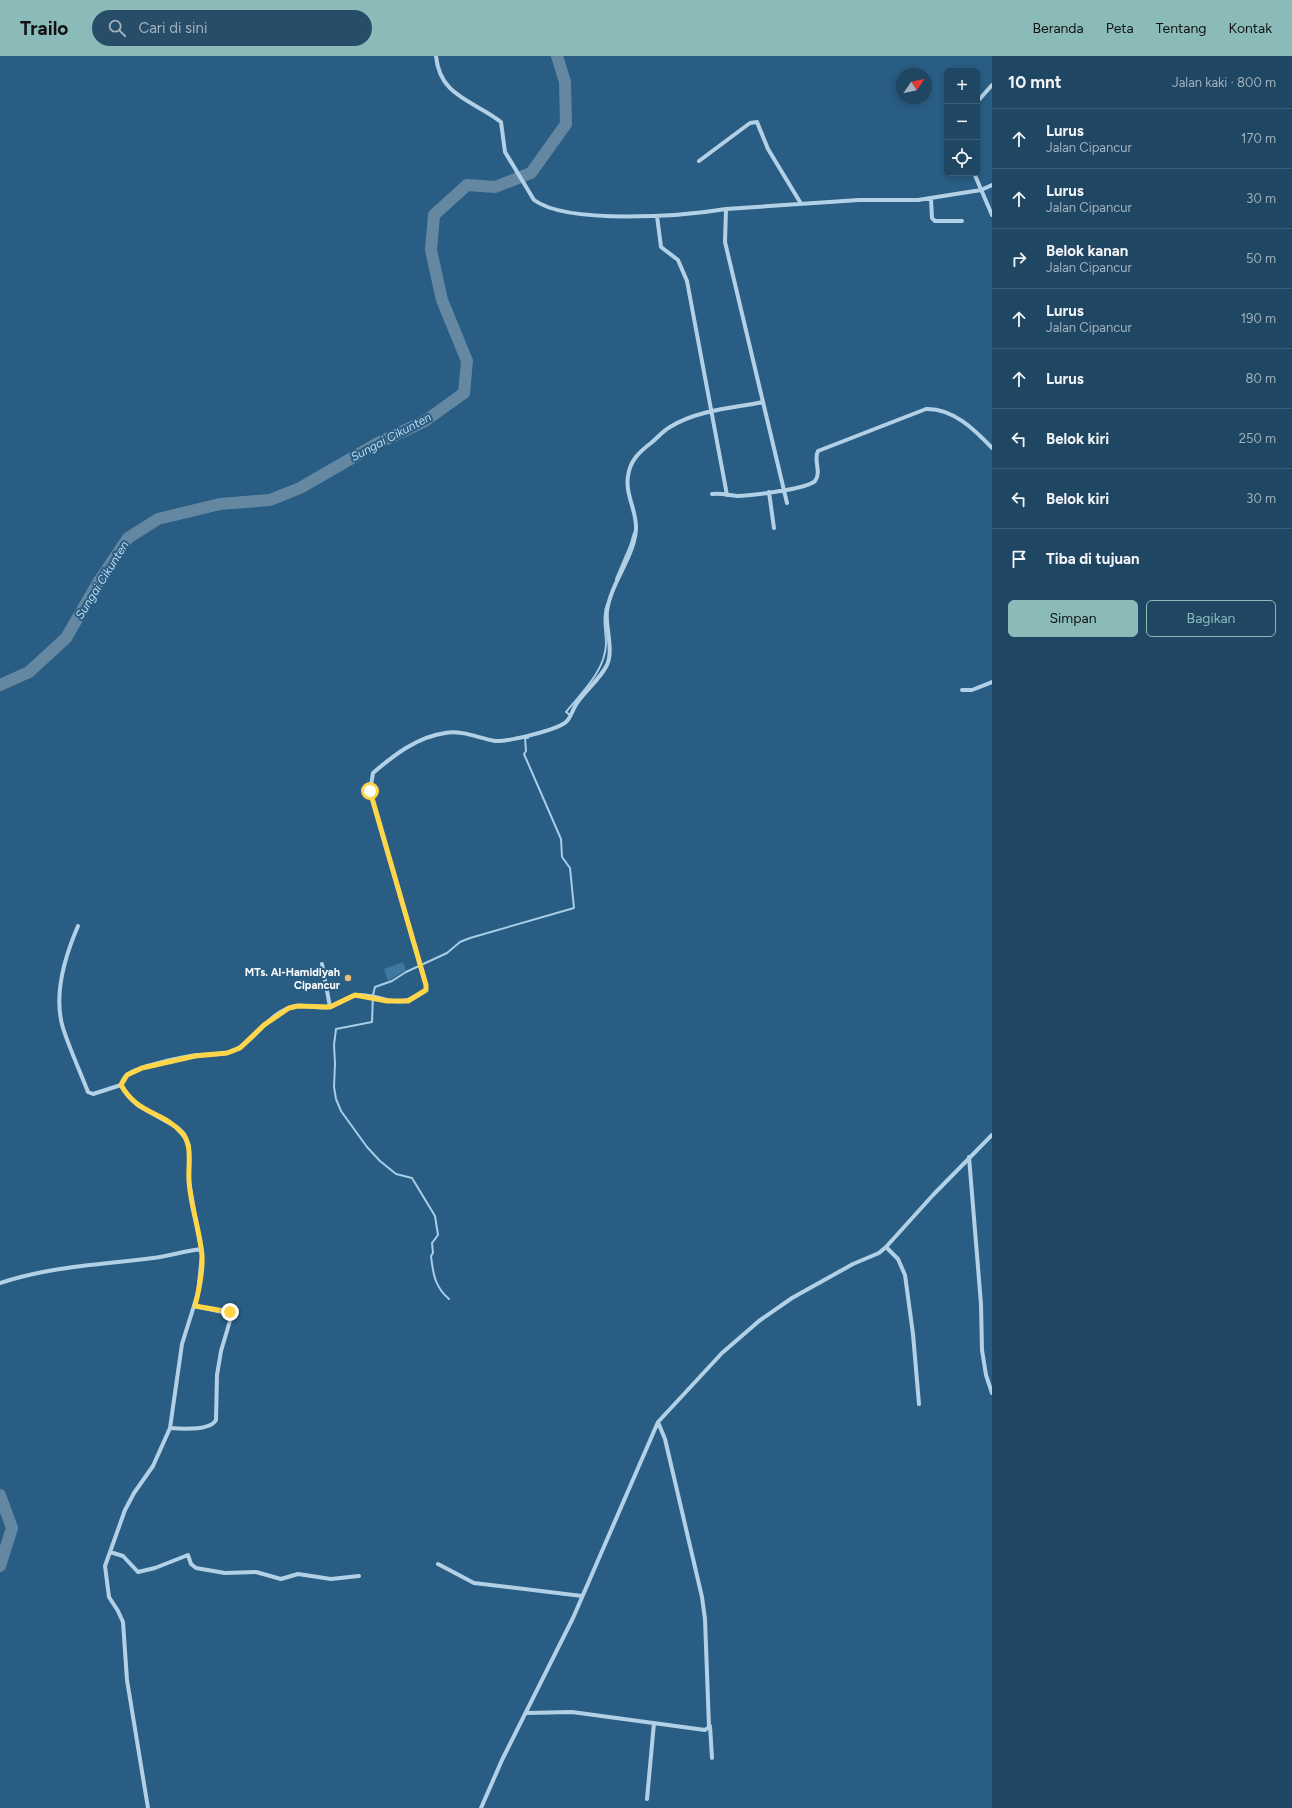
<!DOCTYPE html>
<html lang="id">
<meta charset="utf-8">
<style>
:root{--surface:#1f4662;--page:#274d68;--text:#f1f3f6;--muted:#a1b1be;--line:#3c5e77;--accent:#8bbbb9}
body{margin:0;font-family:Figtree,sans-serif;background:var(--page);color:var(--text)}
.controls{position:absolute;right:12px;top:12px;display:grid;overflow:hidden;border-radius:6px;box-shadow:0 2px 6px #0003}
.controls button{width:36px;height:36px;display:grid;place-items:center;padding:0;border:0;border-bottom:1px solid var(--line);background:var(--surface);color:var(--text);font:20px sans-serif}
.compass{position:absolute;left:896px;top:12px;width:36px;height:36px;border-radius:50%;background:var(--surface);box-shadow:0 2px 6px #0003;rotate:56deg}
.stop{position:absolute;width:12px;height:12px;margin:-9px;border:3px solid #ffd54a;border-radius:50%;background:#fff}
.stop.end{background:#ffd54a;border-color:#fff;box-shadow:0 1px 4px #0008}
.list{margin:0;padding:0;list-style:none}
h2{display:flex;justify-content:space-between;align-items:center;height:52px;margin:0;padding:0 16px;font-size:17px}
h2 small{font-size:13px;font-weight:400;color:var(--muted)}
.list li{display:grid;grid-template-columns:26px 1fr auto;gap:12px;align-items:center;box-sizing:border-box;height:60px;padding:0 16px;border-top:1px solid var(--line)}
.list b{display:block;font-size:15px;white-space:nowrap}
.list p{margin:0;font-size:13px;white-space:nowrap;color:var(--muted)}
.list em{font-size:13px;font-style:normal;color:var(--muted)}
.actions{display:flex;gap:8px;padding:12px 16px}
.actions a{flex:1;padding:9px 0;border:1px solid var(--accent);border-radius:6px;text-align:center;font-size:14px;color:var(--accent)}
.actions .main{background:var(--accent);color:#111}
.icon{flex:none;width:22px;height:22px;fill:none;stroke:currentColor;stroke-width:2;stroke-linecap:round;stroke-linejoin:round}
.map{position:relative;flex:none;width:992px;height:1752px;overflow:hidden}
header{display:flex;align-items:center;gap:24px;box-sizing:border-box;height:56px;padding:0 20px;background:var(--accent);color:#111}
header strong{font-size:19px}
nav{display:flex;gap:22px;margin-inline-start:auto;font-size:14px}
.search{width:280px;height:36px;background:var(--page);display:flex;align-items:center;gap:10px;box-sizing:border-box;padding:0 14px;border-radius:22px;color:var(--muted);font-size:15px}
main{display:flex}
aside{flex:1;background:var(--surface)}
.map>svg:first-child{display:block}
.green{fill:#3e779f}
.lines{fill:none;stroke-linecap:round;stroke-linejoin:round}
.stream{stroke:#a8cde6;stroke-width:2}
.river{stroke:#6588a2;stroke-width:12}
.street{stroke:#b3d1e6;stroke-width:4}
.route{stroke:#ffd54a;stroke-width:5}
.poi-dot{fill:#edbc7a;stroke:#295d83;stroke-width:1.5}
.labels{text-anchor:middle;stroke-width:4;stroke-linejoin:round;paint-order:stroke}
.poi-label{font-size:11px;font-weight:bold;fill:#fff;stroke:#295d83;text-anchor:end}
.water-label{font-size:12px;font-style:italic;fill:#bedaee;stroke:#295d83}
</style>
<header>
<strong>Trailo</strong>
<div class="search"><svg class="icon" aria-label="search" viewBox="0 0 24 24"><circle cx="10" cy="10" r="6"/><path d="M15 15l6 6"/></svg>Cari di sini</div>
<nav><a>Beranda</a><a>Peta</a><a>Tentang</a><a>Kontak</a></nav>
</header>
<main>
<div class="map">
<svg width="992" height="1752" viewBox="0 0 992 1752">
<rect width="100%" height="100%" fill="#295d83"/>
<path class="green" d="M403 906 406 914 388 925 384 913Z"/>
<g class="lines">
<path class="stream" d="M616 523 630 490 634 477
M570 659 566 656C583 635 605 615 606 588 606 575 602 561 607 548
M449 1243C435 1231 433 1218 431 1200L433 1197 432 1187 438 1179 435 1160 412 1122 396 1118 380 1105 367 1091 341 1055 336 1043 334 1031 335 1008 334 989 336 973 372 966 373 939 375 931 392 925 406 916 447 897 460 886 470 882 574 852 570 812 562 801 561 783 524 698 526 695 525 682H528"/>
<path class="river" d="M0 629 29 616 66 582 99 525 128 482 158 463 220 448 270 444 300 432 378 387 425 365 464 337 467 305 442 244 431 194 434 159 467 129 495 131 531 117 566 68 565 26 557 0
M0 1439 12 1472 0 1510"/>
<path class="street" d="M436 0C440 41 473 44 501 66L505 96 534 144C568 169 684 160 726 153
M977 46 992 29
M699 105 750 67 757 66 768 93 800 146
M974 117 992 159
M931 143 932 162 935 165H962
M657 160 661 191 678 204 687 225 727 439
M763 346 787 447
M769 436 774 472
M712 438C721 437 728 439 737 440 749 440 807 433 815 425 822 416 813 404 818 395L926 353C953 352 975 374 992 392
M962 634H972L992 626
M78 870C65 900 53 939 63 972 70 994 80 1015 88 1036L93 1038 121 1029
M322 908 330 951
M969 1101 981 1248 982 1294 986 1319 992 1337
M886 1191 898 1203 905 1219 913 1278 919 1348
M0 1227C52 1210 99 1209 153 1202 169 1200 184 1195 201 1193
M170 1372C182 1373 210 1375 216 1364L217 1319 221 1295 232 1258 195 1250
M110 1496 123 1500 138 1516 155 1512 188 1499 191 1508 196 1512 225 1517 256 1516 281 1523 298 1518 331 1523 359 1520
M438 1508 474 1527 582 1540
M526 1657 572 1656 705 1674 709 1671 705 1563 702 1541 665 1383 658 1366
M710 1670 712 1702
M647 1743 654 1667
M148 1752 127 1624 123 1566 118 1555 109 1541 105 1510 125 1454 134 1437 153 1410 170 1372 182 1288 198 1237 202 1199 189 1126V1090L184 1078 178 1072 139 1050 129 1041 121 1029C122 1025 124 1022 127 1019 138 1010 182 1001 197 999 206 998 217 999 227 997 253 991 267 955 296 950 307 949 319 953 329 951 339 949 347 940 357 939 386 938 396 957 426 934V929L370 735 373 717C394 699 417 681 445 677 463 674 478 682 495 685 507 686 557 674 566 666 571 662 573 652 577 647 586 634 600 623 607 609 614 594 605 570 607 555 611 526 634 502 636 473 637 455 625 439 628 420 630 405 639 396 651 387 657 382 663 375 670 371 697 354 733 352 763 346L725 186 726 153 859 144H918L981 134 992 129
M481 1752 502 1704 573 1562 658 1366 722 1297 759 1265 792 1242 853 1208 879 1197 886 1191 933 1139 992 1079"/>
</g>
<g class="lines">
<path class="route" d="M230 1256 195 1250C199 1234 203 1216 202 1199 200 1174 190 1149 189 1124 188 1109 193 1089 182 1077 163 1055 138 1059 121 1029L127 1019 142 1012 195 1000 227 997 240 992 264 969 289 952 298 950 330 951 355 939 387 945H408L426 934V929L370 735"/>
</g>
<circle class="poi-dot" cx="348" cy="922" r="4"/>
<g class="labels">
<g class="poi-label">
<text x="340" y="920">MTs. Al-Hamidiyah<tspan x="340" dy="13">Cipancur</tspan></text>
</g>
<g class="water-label">
<text transform="translate(391 381) rotate(-28)" y="4">Sungai Cikunten</text>
<text transform="translate(102 524) rotate(-58)" y="4">Sungai Cikunten</text>
</g>
</g>
</svg>
<div class="controls">
<button>+</button>
<button>−</button>
<button><svg class="icon" aria-label="locate" viewBox="0 0 24 24"><circle cx="12" cy="12" r="6"/><path d="M12 2v4M12 18v4M2 12h4M18 12h4"/></svg></button>
</div>
<svg class="compass" viewBox="-18 -18 36 36"><path d="M0-13l5 13h-10z" fill="#e53935"/><path d="M0 13l5-13h-10z" fill="#a1b1be"/></svg>
<div class="stop" style="left:370px;top:735px"></div>
<div class="stop end" style="left:230px;top:1256px"></div>
</div>
<aside>
<h2>10 mnt<small>Jalan kaki · 800 m</small></h2>
<ul class="list">
<li><svg class="icon" aria-label="ahead" viewBox="0 0 24 24"><path d="M12 20V5M6 11l6-6 6 6"/></svg><div><b>Lurus</b><p>Jalan Cipancur</p></div><em>170 m</em></li>
<li><svg class="icon" aria-label="ahead" viewBox="0 0 24 24"><path d="M12 20V5M6 11l6-6 6 6"/></svg><div><b>Lurus</b><p>Jalan Cipancur</p></div><em>30 m</em></li>
<li><svg class="icon" aria-label="right" viewBox="0 0 24 24"><path d="M7 20v-9h11M14 6l5 5-5 5"/></svg><div><b>Belok kanan</b><p>Jalan Cipancur</p></div><em>50 m</em></li>
<li><svg class="icon" aria-label="ahead" viewBox="0 0 24 24"><path d="M12 20V5M6 11l6-6 6 6"/></svg><div><b>Lurus</b><p>Jalan Cipancur</p></div><em>190 m</em></li>
<li><svg class="icon" aria-label="ahead" viewBox="0 0 24 24"><path d="M12 20V5M6 11l6-6 6 6"/></svg><div><b>Lurus</b></div><em>80 m</em></li>
<li><svg class="icon" aria-label="left" viewBox="0 0 24 24"><path d="M17 20v-9H6M10 6l-5 5 5 5"/></svg><div><b>Belok kiri</b></div><em>250 m</em></li>
<li><svg class="icon" aria-label="left" viewBox="0 0 24 24"><path d="M17 20v-9H6M10 6l-5 5 5 5"/></svg><div><b>Belok kiri</b></div><em>30 m</em></li>
<li><svg class="icon" aria-label="arrive" viewBox="0 0 24 24"><path d="M6 21V4h12l-3 4 3 4H6"/></svg><div><b>Tiba di tujuan</b></div></li>
</ul>
<div class="actions"><a class="main">Simpan</a><a>Bagikan</a></div>
</aside>
</main>
